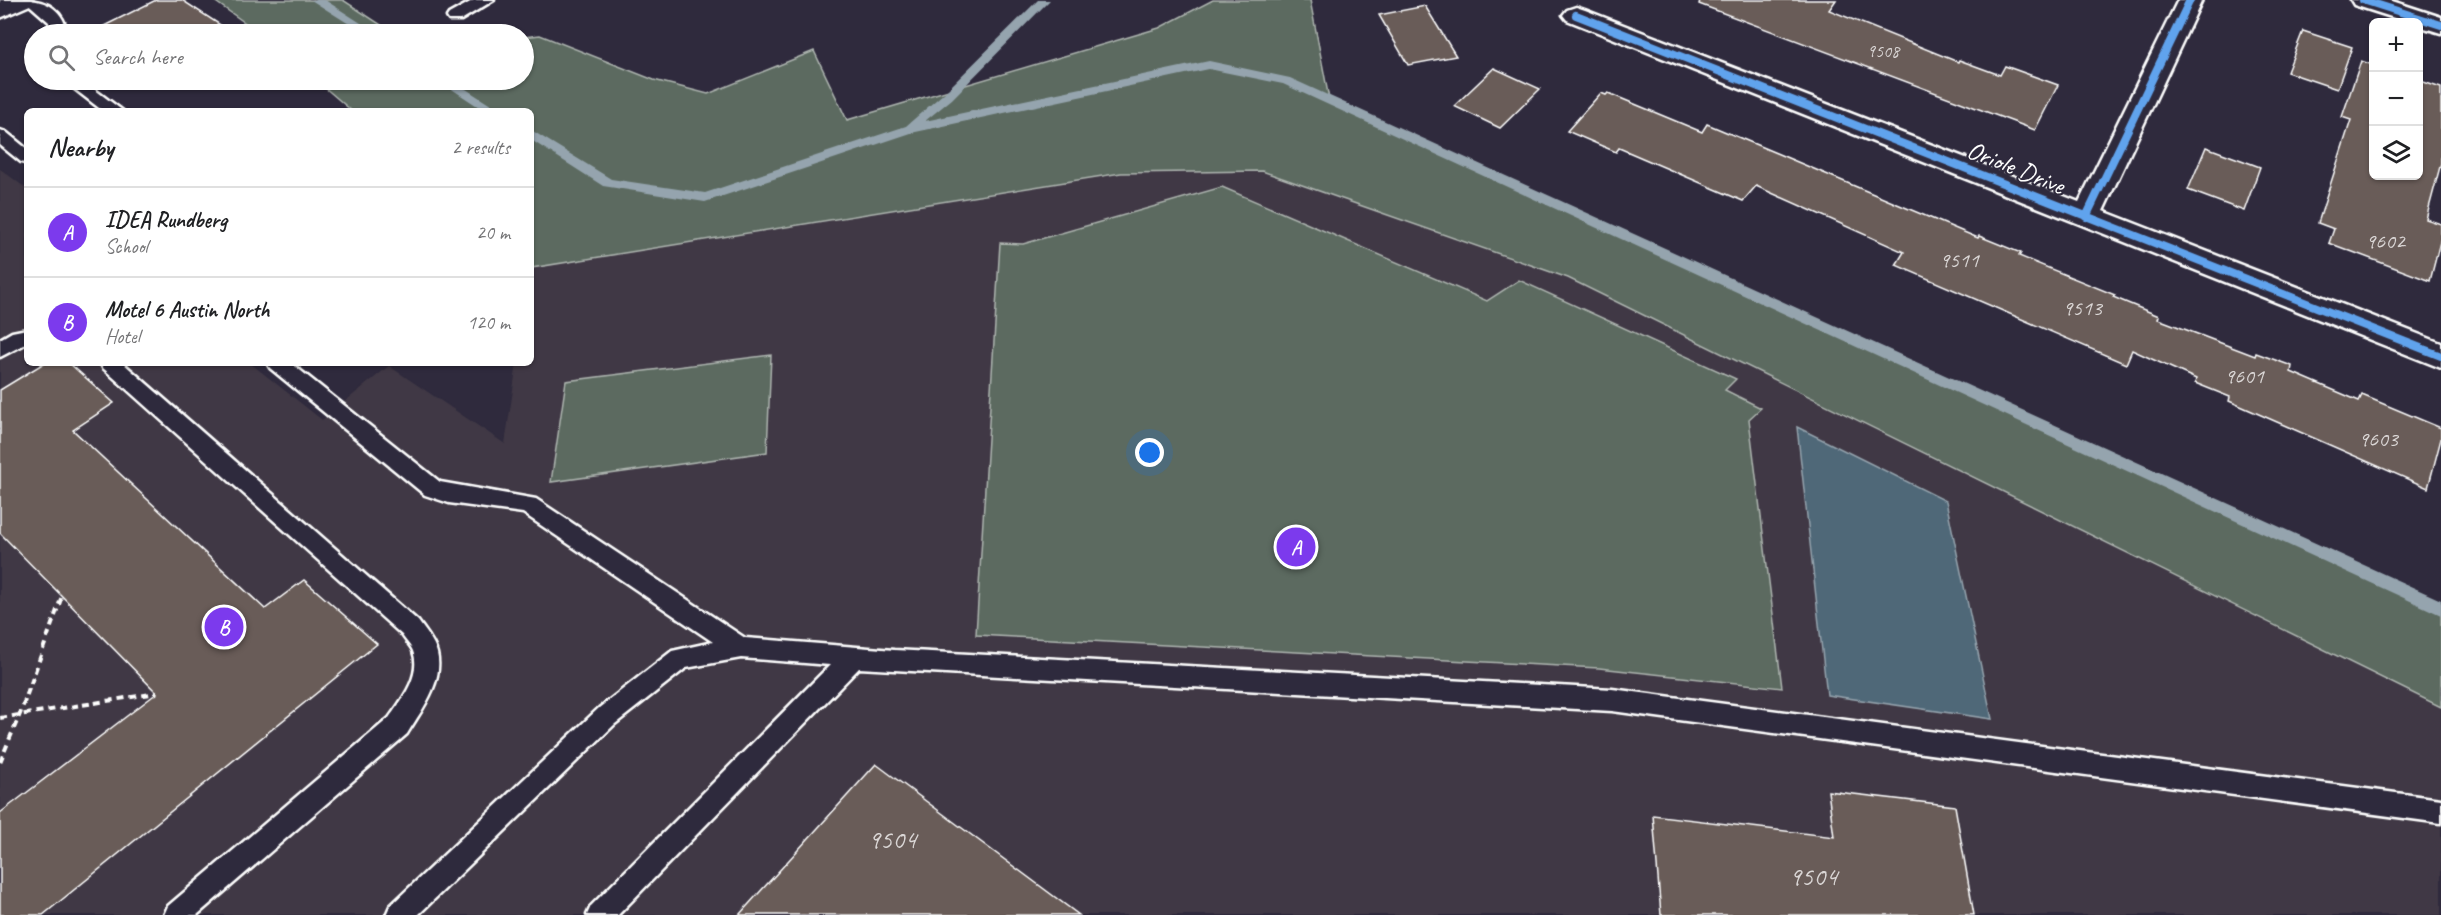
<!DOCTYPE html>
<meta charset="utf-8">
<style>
:root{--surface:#fff;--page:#f2f2f2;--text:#202124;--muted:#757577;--line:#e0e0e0;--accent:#7c3aed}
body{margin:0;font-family:Caveat,sans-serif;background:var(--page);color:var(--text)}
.controls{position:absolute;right:18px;top:18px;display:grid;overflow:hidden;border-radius:9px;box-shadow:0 2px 4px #0004}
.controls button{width:54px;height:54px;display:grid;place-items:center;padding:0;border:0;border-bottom:2px solid var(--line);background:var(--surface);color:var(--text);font:30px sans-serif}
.you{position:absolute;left:1150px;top:453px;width:21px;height:21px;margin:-15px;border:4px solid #fff;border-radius:50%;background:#1a73e8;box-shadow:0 0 0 9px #1a73e833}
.badge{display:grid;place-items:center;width:39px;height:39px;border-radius:50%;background:var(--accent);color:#fff;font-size:20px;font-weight:700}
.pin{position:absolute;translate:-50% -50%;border:3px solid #fff;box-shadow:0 2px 6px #0006}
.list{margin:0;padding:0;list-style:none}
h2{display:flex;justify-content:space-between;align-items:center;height:78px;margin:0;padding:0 24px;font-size:26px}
h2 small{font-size:20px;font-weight:400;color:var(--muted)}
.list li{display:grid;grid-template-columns:39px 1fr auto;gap:18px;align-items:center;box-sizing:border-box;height:90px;padding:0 24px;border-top:2px solid var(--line)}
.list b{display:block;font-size:22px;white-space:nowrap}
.list p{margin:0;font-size:20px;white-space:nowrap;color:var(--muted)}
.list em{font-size:20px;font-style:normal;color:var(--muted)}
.icon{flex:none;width:33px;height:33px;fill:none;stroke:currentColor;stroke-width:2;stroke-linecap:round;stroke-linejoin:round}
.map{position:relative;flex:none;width:2441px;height:915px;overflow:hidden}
.search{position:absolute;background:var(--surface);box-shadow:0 2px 4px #0004;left:24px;top:24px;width:510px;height:66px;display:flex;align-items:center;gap:15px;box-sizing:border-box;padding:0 21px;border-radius:33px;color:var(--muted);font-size:22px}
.panel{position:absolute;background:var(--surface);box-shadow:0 2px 4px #0004;left:24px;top:108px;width:510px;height:258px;border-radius:9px}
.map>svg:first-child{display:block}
.built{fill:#403945}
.green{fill:#5c6b61;stroke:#aeb5b0;stroke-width:1.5}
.water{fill:#4f6778;stroke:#95a4ae;stroke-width:1.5}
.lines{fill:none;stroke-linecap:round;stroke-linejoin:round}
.stream{fill:#95a4ae;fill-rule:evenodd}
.building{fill:#695c58;stroke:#fff;stroke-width:1.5}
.service-casing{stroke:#fff;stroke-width:5}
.minor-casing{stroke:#fff;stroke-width:5}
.secondary-casing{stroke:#fff;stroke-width:5}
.path{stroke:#fff;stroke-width:4;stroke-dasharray:7 5;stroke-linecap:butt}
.service{fill:#2f2a3d;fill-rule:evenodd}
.minor{fill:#2f2a3d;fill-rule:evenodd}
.secondary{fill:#2f2a3d;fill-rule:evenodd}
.cycleway-casing{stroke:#2f2a3d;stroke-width:10}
.cycleway{stroke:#60a3ed;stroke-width:8}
.labels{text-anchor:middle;stroke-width:4.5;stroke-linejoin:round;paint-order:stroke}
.far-number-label{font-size:18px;fill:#dad6d5}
.number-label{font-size:22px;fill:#dad6d5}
.street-label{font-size:26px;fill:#fff;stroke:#2f2a3d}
.near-number-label{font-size:27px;fill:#dad6d5}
</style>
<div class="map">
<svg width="2441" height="915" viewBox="0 0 2441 915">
<rect width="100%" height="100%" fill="#2f2a3d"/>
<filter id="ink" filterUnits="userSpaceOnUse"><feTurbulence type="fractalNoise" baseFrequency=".0167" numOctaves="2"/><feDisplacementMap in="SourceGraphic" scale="12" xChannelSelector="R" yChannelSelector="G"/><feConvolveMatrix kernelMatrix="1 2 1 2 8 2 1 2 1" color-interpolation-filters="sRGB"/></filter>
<g filter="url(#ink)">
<path class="built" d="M0 169 27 189V363H250L322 420 389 366 505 444 517 363H531V268L1121 173 1262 171 1568 278 2441 707V915H0Z"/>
<path class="green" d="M213 0H343L395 34H261Z
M1213 0H1310L1329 99 2441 603V707L1568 278 1262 171 1121 173 531 268V111H352L316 80H524V37L540 35 654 80 708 94 814 51 847 120 1159 28Z
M1222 187 1487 301 1519 280 1736 379 1725 390 1761 408 1749 419 1782 688 1599 668 976 635 1000 243 1023 244Z
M771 355 767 452 551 482 566 381Z"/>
<path class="water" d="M1797 427 1946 501 1992 719 1827 695Z"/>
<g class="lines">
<path class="stream" d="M311 0H325L378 34H365Z
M1038 0H1050L952 99 925 121 1209 61 1290 78 2441 600V615L1283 84 1209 69 911 133 705 202 603 186 531 140V130L611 179 705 193 906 126 944 93Z
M438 80H452L500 111H485Z"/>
</g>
<path class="building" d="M156 0H182L225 28 228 34H88Z
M1700 0H1836L1829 10 1958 62 1959 60 2000 75 2005 66 2058 85 2035 130 1699 4Z
M1425 6 1456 56 1408 65 1379 15Z
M2303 31 2352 47 2337 89 2287 72Z
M2361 61 2373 65V176H2418V80L2441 88V163L2426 219 2441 224V238L2430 281 2329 243 2334 229 2318 223 2351 120 2342 117Z
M1494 68 1540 89 1500 128 1454 106Z
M1601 93 1606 95 1608 93 1702 132 1707 124 1978 238 1979 236 2021 253 2019 256 2115 295 2113 297 2159 316 2158 319 2255 356 2256 353 2292 366 2291 372 2359 401 2362 395 2441 428V439L2428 488 2229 401 2230 397 2195 383 2196 379 2132 350 2126 364 1896 265 1904 252 1756 186 1743 201 1619 148 1616 152 1567 131Z
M2206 147 2260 167 2244 211 2188 190Z
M44 363H69L114 403 73 430 265 609 304 580 377 644 43 915H0V813L157 693 0 533V390Z
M876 764 1079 915H739Z
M1828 791 1955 806 1974 915H1661L1653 815 1834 837Z"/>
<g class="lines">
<defs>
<path id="service" d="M24 0C48 0 63 10 68 34H52L49 22Z
M474 0H494L461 20H449L447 17 449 14Z
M63 80H82L123 111H103Z
M0 130 6 132 27 149V164L21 162 0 145Z
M27 329V343L0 357V339L12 332Z
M100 363H123L418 621C425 631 434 641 437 653 444 682 421 711 407 734L197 915H164L168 906 389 718C402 700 422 675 413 651 411 646 405 640 402 635L103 368Z
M267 363H291L440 482 536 499 745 638 894 650 1612 689 2441 799V823L1612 711 859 668 618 915H587L591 906 830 665 741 658 686 668 615 724 418 915H386L390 906 599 708 672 651 713 642 523 513 449 503 425 495 270 368Z"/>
<path id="minor" d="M2178 0H2202L2103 211 2441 343V368L1567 20 1563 15 1567 10 1576 7 1585 10 2079 202Z
M2351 0H2389L2441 17V33L2418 26V22H2407L2354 5Z"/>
<path id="secondary" d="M0 0H33L30 5 0 18Z"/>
</defs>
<use href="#service" class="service-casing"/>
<use href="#minor" class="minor-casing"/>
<use href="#secondary" class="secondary-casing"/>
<path class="path" d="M0 718 157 693
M0 762 20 714 62 596"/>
<use href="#service" class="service"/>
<use href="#minor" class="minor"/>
<use href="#secondary" class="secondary"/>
<defs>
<path id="cycleway" d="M2363 0 2441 25
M1576 15 2441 356
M2086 217 2190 0"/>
</defs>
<use href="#cycleway" class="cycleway-casing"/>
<use href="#cycleway" class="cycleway"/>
</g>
</g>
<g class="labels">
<g class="far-number-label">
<text x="1883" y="57">9508</text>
</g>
<g class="number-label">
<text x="2385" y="248">9602</text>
<text x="1959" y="267">9511</text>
<text x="2082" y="315">9513</text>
<text x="2244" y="383">9601</text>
<text x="2378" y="446">9603</text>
</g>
<g class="street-label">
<text transform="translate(2016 167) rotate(22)" y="9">Oriole Drive</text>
</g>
<g class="near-number-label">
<text x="892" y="848">9504</text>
<text x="1813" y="885">9504</text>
</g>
</g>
</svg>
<div class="controls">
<button>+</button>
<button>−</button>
<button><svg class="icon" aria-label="layers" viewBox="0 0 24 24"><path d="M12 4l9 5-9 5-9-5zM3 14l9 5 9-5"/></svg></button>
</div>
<div class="you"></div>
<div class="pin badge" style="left:1296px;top:547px">A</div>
<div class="pin badge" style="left:224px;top:627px">B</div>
<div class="search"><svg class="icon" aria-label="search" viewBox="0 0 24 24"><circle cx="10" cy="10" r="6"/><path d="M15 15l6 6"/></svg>Search here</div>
<section class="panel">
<h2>Nearby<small>2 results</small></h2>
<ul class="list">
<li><span class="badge">A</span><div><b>IDEA Rundberg</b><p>School</p></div><em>20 m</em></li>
<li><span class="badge">B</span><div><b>Motel 6 Austin North</b><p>Hotel</p></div><em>120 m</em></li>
</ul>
</section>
</div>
